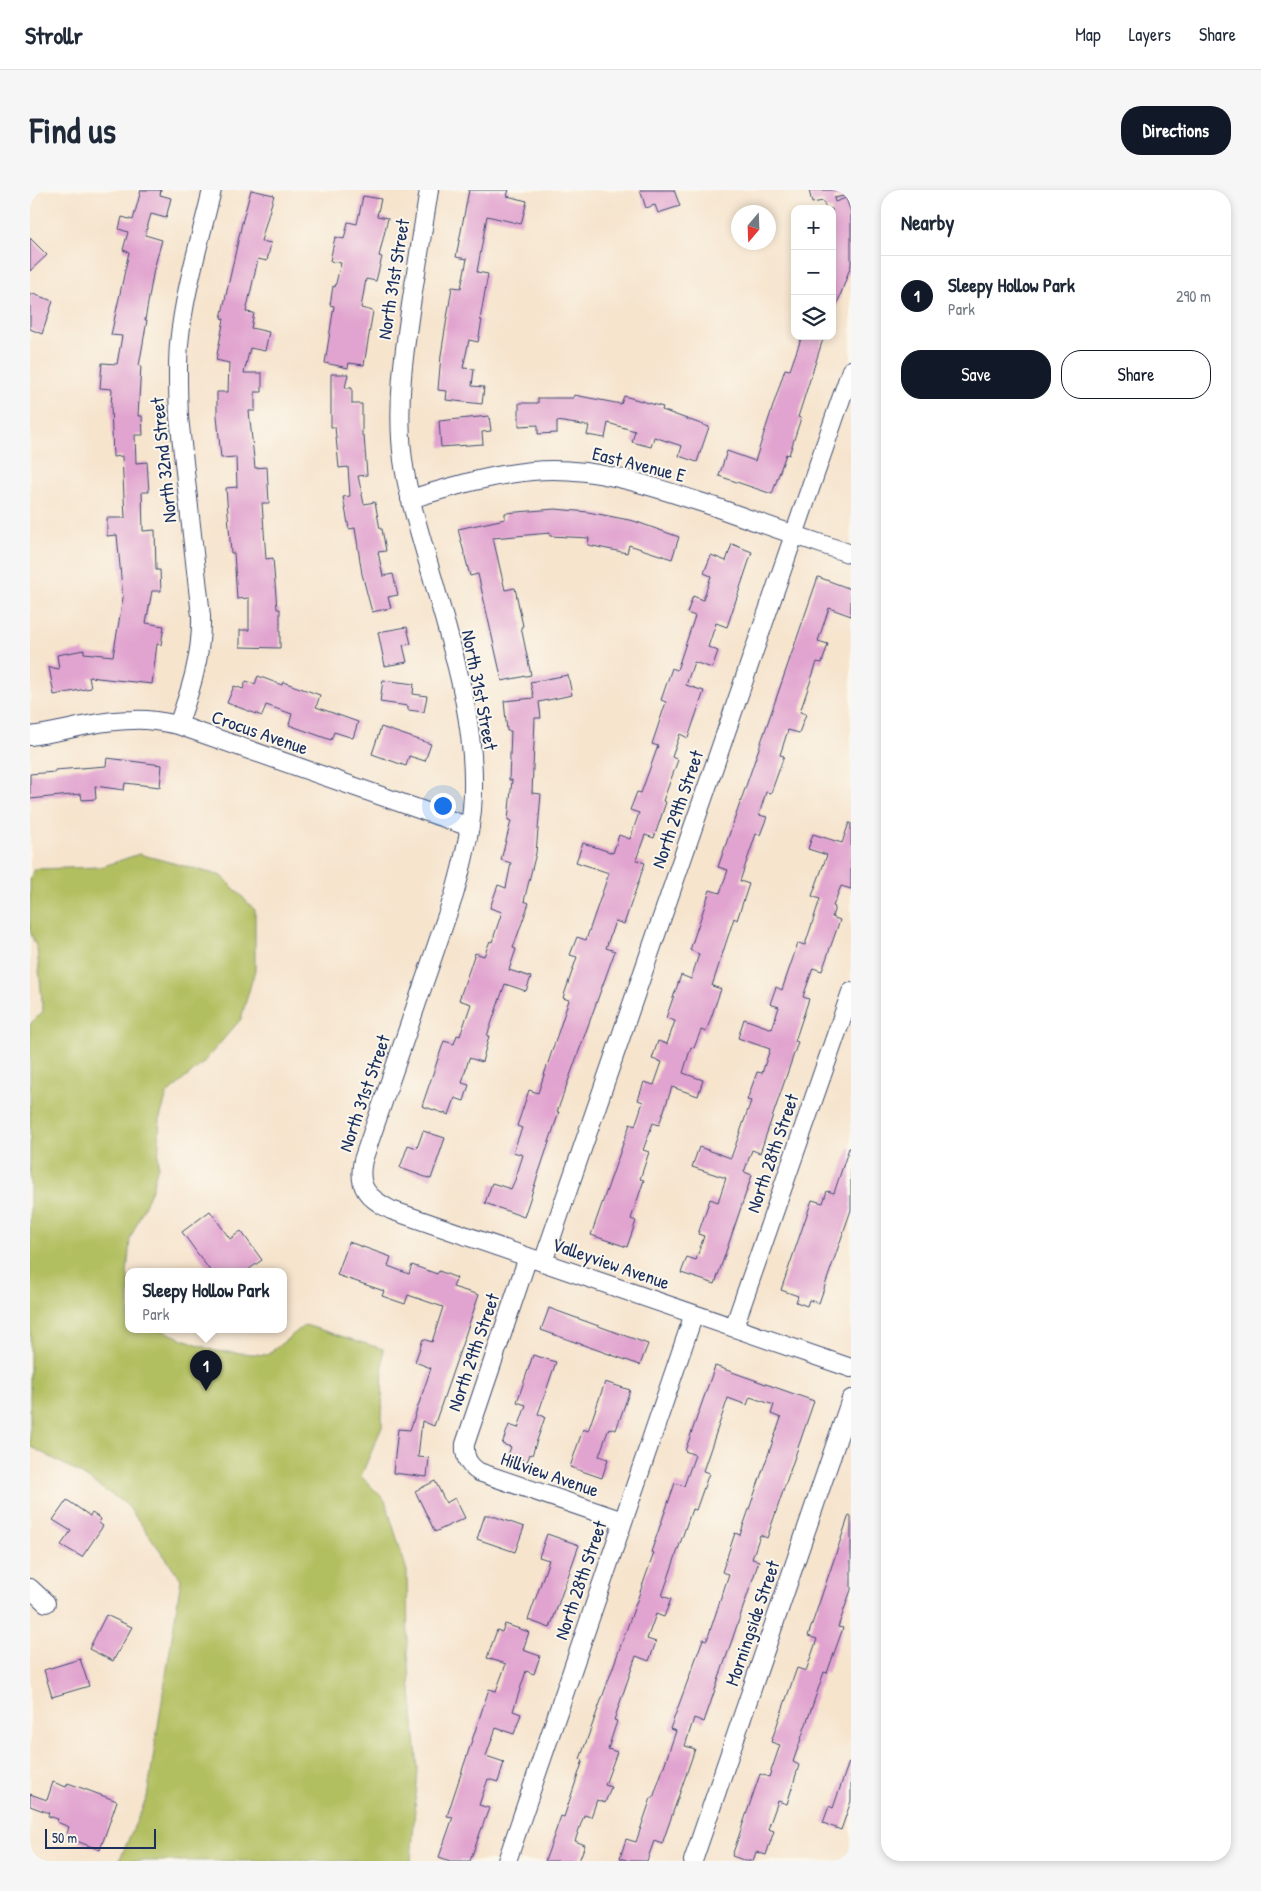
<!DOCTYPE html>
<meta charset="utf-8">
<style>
:root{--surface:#fff;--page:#f6f6f7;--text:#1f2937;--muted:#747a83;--line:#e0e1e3;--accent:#111827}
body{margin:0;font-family:"Patrick Hand",sans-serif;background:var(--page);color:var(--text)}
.controls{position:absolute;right:15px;top:15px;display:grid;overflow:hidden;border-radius:10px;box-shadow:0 2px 8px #0003}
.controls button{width:45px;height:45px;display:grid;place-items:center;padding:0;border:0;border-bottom:1px solid var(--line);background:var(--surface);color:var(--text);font:25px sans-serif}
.compass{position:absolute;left:701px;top:15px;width:45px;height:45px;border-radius:50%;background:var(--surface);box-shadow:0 2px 8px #0003;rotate:199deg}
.scale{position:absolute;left:15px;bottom:12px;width:111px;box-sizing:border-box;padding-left:5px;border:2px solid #1b2f5e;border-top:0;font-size:14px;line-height:18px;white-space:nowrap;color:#1b2f5e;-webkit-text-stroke:4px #fbf7ec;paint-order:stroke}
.you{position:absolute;left:412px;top:615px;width:18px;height:18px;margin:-12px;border:4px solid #fff;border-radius:50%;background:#1a73e8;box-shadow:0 0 0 8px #1a73e833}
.badge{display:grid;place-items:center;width:32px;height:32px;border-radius:50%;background:var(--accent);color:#fff;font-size:16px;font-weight:700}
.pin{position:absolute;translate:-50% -41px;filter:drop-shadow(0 1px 2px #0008)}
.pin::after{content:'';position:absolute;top:26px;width:18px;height:15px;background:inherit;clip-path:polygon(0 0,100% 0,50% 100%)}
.popup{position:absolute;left:95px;top:1078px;width:162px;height:65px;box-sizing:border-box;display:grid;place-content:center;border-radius:10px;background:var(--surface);filter:drop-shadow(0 1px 4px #0005);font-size:16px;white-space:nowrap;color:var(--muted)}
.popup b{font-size:19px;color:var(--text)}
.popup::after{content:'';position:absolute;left:50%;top:100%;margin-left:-10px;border:10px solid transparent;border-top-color:var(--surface)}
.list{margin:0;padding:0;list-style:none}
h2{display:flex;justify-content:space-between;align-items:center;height:65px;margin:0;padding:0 20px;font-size:21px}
h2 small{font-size:16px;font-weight:400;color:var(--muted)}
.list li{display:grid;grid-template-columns:32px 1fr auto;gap:15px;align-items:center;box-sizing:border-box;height:80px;padding:0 20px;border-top:1px solid var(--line)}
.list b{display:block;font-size:19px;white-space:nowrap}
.list p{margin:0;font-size:16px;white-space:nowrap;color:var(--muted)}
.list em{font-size:16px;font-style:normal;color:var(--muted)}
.actions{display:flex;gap:10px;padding:15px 20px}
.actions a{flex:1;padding:11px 0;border:1px solid var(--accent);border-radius:20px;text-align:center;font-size:18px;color:var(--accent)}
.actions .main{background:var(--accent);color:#fff}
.icon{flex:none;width:28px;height:28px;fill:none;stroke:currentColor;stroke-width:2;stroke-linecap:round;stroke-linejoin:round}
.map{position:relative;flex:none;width:821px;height:1671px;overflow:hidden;border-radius:20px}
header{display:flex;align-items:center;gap:30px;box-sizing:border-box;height:70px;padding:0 25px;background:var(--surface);border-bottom:1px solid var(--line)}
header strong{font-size:24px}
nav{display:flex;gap:28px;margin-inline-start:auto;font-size:18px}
.intro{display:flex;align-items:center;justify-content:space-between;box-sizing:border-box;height:120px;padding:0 30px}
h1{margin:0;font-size:35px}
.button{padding:12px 22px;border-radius:20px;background:var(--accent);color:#fff;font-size:18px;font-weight:700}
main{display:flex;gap:30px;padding:0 30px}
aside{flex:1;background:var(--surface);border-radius:20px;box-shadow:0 2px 8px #0003}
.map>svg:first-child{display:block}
.green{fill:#b2bf61;stroke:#667760}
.building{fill:#e1a3cf}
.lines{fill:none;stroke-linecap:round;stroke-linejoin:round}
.street-casing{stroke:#3c4a6f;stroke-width:20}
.street{stroke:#fff;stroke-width:18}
.labels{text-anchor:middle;stroke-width:4;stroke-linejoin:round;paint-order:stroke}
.street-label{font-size:19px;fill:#1b2f5e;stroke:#fbf7ec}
</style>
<header>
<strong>Strollr</strong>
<nav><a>Map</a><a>Layers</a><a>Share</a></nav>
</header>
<div class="intro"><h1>Find us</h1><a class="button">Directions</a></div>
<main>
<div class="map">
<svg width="821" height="1671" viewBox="0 0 821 1671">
<rect width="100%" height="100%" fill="#fbf7ec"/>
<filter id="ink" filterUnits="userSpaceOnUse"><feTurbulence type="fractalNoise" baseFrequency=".02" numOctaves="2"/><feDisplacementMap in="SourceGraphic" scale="10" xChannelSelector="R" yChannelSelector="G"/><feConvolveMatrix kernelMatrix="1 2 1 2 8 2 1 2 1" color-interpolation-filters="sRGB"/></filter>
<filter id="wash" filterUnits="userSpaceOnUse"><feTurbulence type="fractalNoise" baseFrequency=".0096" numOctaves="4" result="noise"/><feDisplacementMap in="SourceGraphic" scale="20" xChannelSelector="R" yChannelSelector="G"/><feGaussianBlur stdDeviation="1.12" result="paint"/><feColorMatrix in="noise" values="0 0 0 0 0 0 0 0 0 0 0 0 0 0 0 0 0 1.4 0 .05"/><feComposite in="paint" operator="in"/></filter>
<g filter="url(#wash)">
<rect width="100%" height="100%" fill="#f6e4cd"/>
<path class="green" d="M109 664 192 686 225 720V780L211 829 172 874 137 904 130 928 128 976 122 999 100 1049 97 1085 99 1089V1140H135L138 1143 185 1161 237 1165 275 1135 353 1159 352 1237 331 1286 355 1310 377 1381 378 1465 388 1580 381 1671H89L117 1607 151 1389 97 1315 46 1281 0 1256V834L13 821 7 759 0 741V689L4 679 71 677Z"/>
<g id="blocks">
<path class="building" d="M111 0H131L130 5 141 8 136 28 121 24 115 45 132 50 124 79 115 130H117L109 176H111L108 226H112L113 245H105L106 273 117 272 119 302H112L113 341 125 340 126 380H130L131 401H122L116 433 134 436 131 455 127 454 122 494 59 487 61 498 24 505 19 477 29 479 27 465 54 460V463L83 466 93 408 87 345 77 346V328H95L92 266 83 267 81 217 82 199 70 198 72 173 87 174 92 146 81 145 99 62 93 60 98 42 89 39 92 27 103 30Z
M221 0 244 5 231 51 241 53 237 71 228 69 216 122 224 123 221 138 239 142 235 161 220 158 214 183H232V202H225V221H219L225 278 237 277 239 313H232L236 369 243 368 247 419H250V458L210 457V440H219V408L207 409 204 363H201L196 298 207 297 206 267 191 268 187 226V202H198L199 173 186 170 194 129 191 128 212 33Z
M439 0H479L477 6 497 11 491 34 457 26 447 82 458 84 450 130H452L448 152 439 150 433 178 444 179 442 196 454 197 452 214 416 210 417 201 408 200 411 165 422 97 431 98 437 69 426 67Z
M610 0H644L650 16 628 23 625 15 616 18Z
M779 0H818L819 5 804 8 805 12 816 8 821 22V75L804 123H802V19H796L793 11 782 13Z
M333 6 351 9 347 26 358 28 349 66 352 67 346 91 336 89 331 118 343 121 334 175 319 173 318 178 295 173 304 116 300 115 303 96 305 97 311 73 300 71 305 47 314 49 318 32 327 34Z
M0 48 17 65 0 81Z
M0 103 23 111 12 144 0 139Z
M772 146H794L768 227 771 228 759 265 756 264 742 304 689 286 697 261 725 271 755 179 760 180Z
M301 184H318L315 198H322V214H332V246H334L337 285 328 286 334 314 345 312 350 339H352L356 361 348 362 353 386 363 384 368 405 358 407 361 418 342 422 332 384 325 338 319 339 313 307 320 306 318 277 309 278 305 237H301Z
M544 205 591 214 594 206 633 217 632 220 679 237 667 272 649 266 652 256 624 247 621 257 602 252 605 241 578 233 575 248 557 245 559 236 527 231V243L508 244V235L489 236V213H508V208H543Z
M459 226 461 241 452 242 453 254 411 257 409 231Z
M525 319 558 322 604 331 649 347 642 369 599 355 597 363 558 355 559 348 520 346V343L463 348 475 400 485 398 493 436 491 437 501 485 472 491 448 384 440 386 428 339 475 329V323Z
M702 354 722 362 697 437 686 433 678 457 688 461 682 478 664 472 656 495 674 501 658 548 650 544 642 567 648 570 633 611 636 612 624 648 615 645 606 670 615 673 594 734 585 731 576 758 585 761 527 922H529L494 1027 455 1013 462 993 481 999 485 990 493 965 483 962 492 938 487 936 499 900 508 903 539 810 533 808 547 767 540 765 547 747 556 750 579 683 546 672 553 653 583 663 589 645 600 649 609 623 600 620 607 602 611 603 628 556 622 554 636 512 631 510 642 478 647 480 665 426 657 423 663 406 673 410 681 386 674 383 681 365 696 371Z
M788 387 821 399V426L799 418 788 451 798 454 792 473 787 472 770 522 776 524 769 543 758 540 750 565 754 566 741 603 736 602 729 625 737 627 730 645 726 644 710 691 719 694 707 730 704 728 682 796 691 799 676 842 671 840 664 858 661 857 653 883 673 890 668 906 642 897 629 935 623 933 613 960 619 962 610 989 614 990 601 1029 606 1031 597 1057 561 1045 600 934 605 936 613 912 608 910 614 892 624 895 632 872 622 869 628 851 637 854 645 831 636 828 651 785 661 789 669 764 660 760 680 700 690 703 698 680 688 677Z
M377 437 381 454 373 455 377 472 355 476 348 442Z
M538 485 542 505 509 512 511 528H505L502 603 511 604 506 663 494 711 499 713 483 758 486 759 479 780 501 787 496 801 475 794 457 846H459L452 872 439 868 432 893 439 895 434 911 425 908 419 925 392 916 414 851 424 854 427 845 430 846 441 814 429 810 445 763 454 766 460 751 462 752 472 722 460 718 468 695 476 698 481 673 471 670 481 631 478 630 482 590H479L481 541H477L474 511 504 508 500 492Z
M228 486 252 495 253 492 290 505 286 517 328 532 323 548 304 542 301 550 259 535 262 524 236 515 232 526 197 513 204 496 213 499 216 491 225 494Z
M353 490 384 494 383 504 397 506 394 522 378 520V516L350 512Z
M351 537 401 554 395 571 379 566 376 576 342 564Z
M77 568 132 575 130 597 95 593 94 600 65 596 66 609 52 610 51 604 0 609V584L25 582V580L76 576Z
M819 633H821V699L811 696 803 716 805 717 802 727 810 730 792 781 783 778 773 807 779 809 765 851 768 852 730 963 722 960 714 982 722 985 685 1094 651 1083 657 1067 666 1070 674 1046 668 1044 680 1009 688 1012 696 988 662 977 669 957 701 968 721 911 717 910 727 882 732 883 740 859 708 848 714 829 742 839 749 817 740 814 746 797 752 800 768 753 775 755 790 709 782 706 797 665 778 659 783 644 812 653Z
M393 941 415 948 401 989 370 978 378 955 387 958Z
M819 958H821V1020L789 1113 779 1110 777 1116 766 1112 768 1106 751 1100 782 1010 793 1013 797 1001 804 1003Z
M180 1021 200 1049 211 1041 232 1070 215 1082H181L152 1042Z
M319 1052 361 1067 358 1076 379 1084 382 1075 407 1084 409 1081 427 1088 423 1097 449 1105 404 1236 392 1231 388 1267 399 1268 397 1287 363 1283 368 1239 380 1240 401 1178 385 1172 393 1149 402 1152 413 1117 378 1105 375 1114 352 1106 354 1101 307 1085Z
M519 1118 618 1154 610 1175 511 1140Z
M503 1165 526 1172 508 1224 515 1227 502 1265 500 1264 497 1272 478 1265 481 1257 472 1254 479 1235 488 1238 496 1215 487 1212Z
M685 1176 784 1211 737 1348 730 1345 722 1369 729 1371 674 1532 664 1528 655 1556 665 1559 632 1654 624 1651 617 1671H599L590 1668 596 1649 606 1652 621 1608H623L646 1541 640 1539 673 1449 677 1450 699 1384 692 1382 705 1343 710 1345 751 1228 741 1224 744 1215 720 1207 717 1215 698 1208 673 1281 679 1283 666 1320 662 1319 632 1406 641 1409 634 1427 626 1424 617 1449 626 1452 619 1471 606 1466 584 1530 587 1531 578 1559 587 1562 575 1595 581 1597 575 1613 567 1610 561 1627 554 1625 545 1651 555 1655 549 1671H515L531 1626 534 1627 553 1570 550 1569 624 1363 621 1362 645 1293 654 1296 665 1265 655 1261Z
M575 1192 600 1200 586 1240 579 1238 569 1266 578 1269 572 1288 540 1277 553 1239 558 1241Z
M405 1291 416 1313 425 1308 435 1328 405 1342 385 1301Z
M37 1310 60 1326 62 1323 71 1329 69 1333 73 1336 52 1367 31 1355 41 1341 23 1330Z
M455 1325H460L494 1337 485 1362 447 1349Z
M819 1325 821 1326V1400L808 1437 813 1438 797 1483 794 1482 763 1572 769 1575 757 1614 748 1611 738 1639 744 1641 736 1665 726 1662 723 1671H716L702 1666 730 1584 739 1587 750 1555 741 1552 767 1478 776 1481 787 1449 778 1446Z
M517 1344 549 1355 520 1438 498 1430 519 1370 509 1367Z
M76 1425 102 1437 83 1471 59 1459Z
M475 1434 499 1442 493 1460 510 1466 504 1484 496 1481 483 1521 491 1524 484 1544 466 1538 456 1566 474 1572 468 1592 458 1589 449 1615 459 1618 440 1671H420L409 1667 423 1627 417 1626 459 1499 466 1501 476 1474 457 1468 467 1440 472 1442Z
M50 1469 59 1496 22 1507 14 1480Z
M819 1572H821V1611L811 1640 793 1633 799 1616 803 1618Z
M23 1592 36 1597 38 1593 87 1611 70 1660 36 1647 39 1637 27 1632 28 1629 18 1626 19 1623 0 1616V1604L17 1610Z"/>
</g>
</g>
<g filter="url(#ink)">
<use href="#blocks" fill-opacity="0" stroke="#3c4a6f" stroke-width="1"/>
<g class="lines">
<defs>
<path id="street" d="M399 0C393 36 388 72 382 108 374 162 366 215 373 270 378 307 390 343 400 379 422 457 449 538 442 620 439 649 432 677 424 705L333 970C327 998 338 1008 361 1020L821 1178
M380 309C421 297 460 285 502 281 567 275 627 298 688 318 732 334 777 349 821 364
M148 535C161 499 172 465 171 426L149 227C148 203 147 178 149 154 154 102 170 51 182 0
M0 546C34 542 68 530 103 530 118 529 133 532 148 535L440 637
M498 1067 435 1254C434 1267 438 1275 449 1282L593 1331
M513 1072 821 180
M704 1137 821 802
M0 1398 16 1413
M477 1671 664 1124
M663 1671 821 1209"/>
</defs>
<use href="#street" class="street-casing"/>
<use href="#street" class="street"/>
</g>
</g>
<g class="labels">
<g class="street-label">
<text transform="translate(363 89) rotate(-81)" y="7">North 31st Street</text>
<text transform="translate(133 270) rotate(-96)" y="7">North 32nd Street</text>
<text transform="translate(609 274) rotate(14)" y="7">East Avenue E</text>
<text transform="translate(450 500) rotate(79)" y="7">North 31st Street</text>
<text transform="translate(230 542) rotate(19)" y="7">Crocus Avenue</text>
<text transform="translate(647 619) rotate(-71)" y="7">North 29th Street</text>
<text transform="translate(334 903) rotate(-71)" y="7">North 31st Street</text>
<text transform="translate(742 963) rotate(-71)" y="7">North 28th Street</text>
<text transform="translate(581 1073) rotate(19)" y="7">Valleyview Avenue</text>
<text transform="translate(443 1162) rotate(-71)" y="7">North 29th Street</text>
<text transform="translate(520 1284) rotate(19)" y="7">Hillview Avenue</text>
<text transform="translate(550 1390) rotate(-71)" y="7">North 28th Street</text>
<text transform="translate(722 1433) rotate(-71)" y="7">Morningside Street</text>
</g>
</g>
</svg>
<div class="controls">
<button>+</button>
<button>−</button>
<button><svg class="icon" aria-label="layers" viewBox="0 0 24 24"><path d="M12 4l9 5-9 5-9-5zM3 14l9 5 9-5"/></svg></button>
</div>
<svg class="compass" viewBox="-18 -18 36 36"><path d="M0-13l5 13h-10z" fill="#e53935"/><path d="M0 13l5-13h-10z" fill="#747a83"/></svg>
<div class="scale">50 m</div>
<div class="you"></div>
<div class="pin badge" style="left:176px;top:1201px">1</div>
<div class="popup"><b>Sleepy Hollow Park</b>Park</div>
</div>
<aside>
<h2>Nearby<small></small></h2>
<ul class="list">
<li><span class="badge">1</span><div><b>Sleepy Hollow Park</b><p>Park</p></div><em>290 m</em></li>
</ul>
<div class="actions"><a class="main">Save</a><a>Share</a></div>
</aside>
</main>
